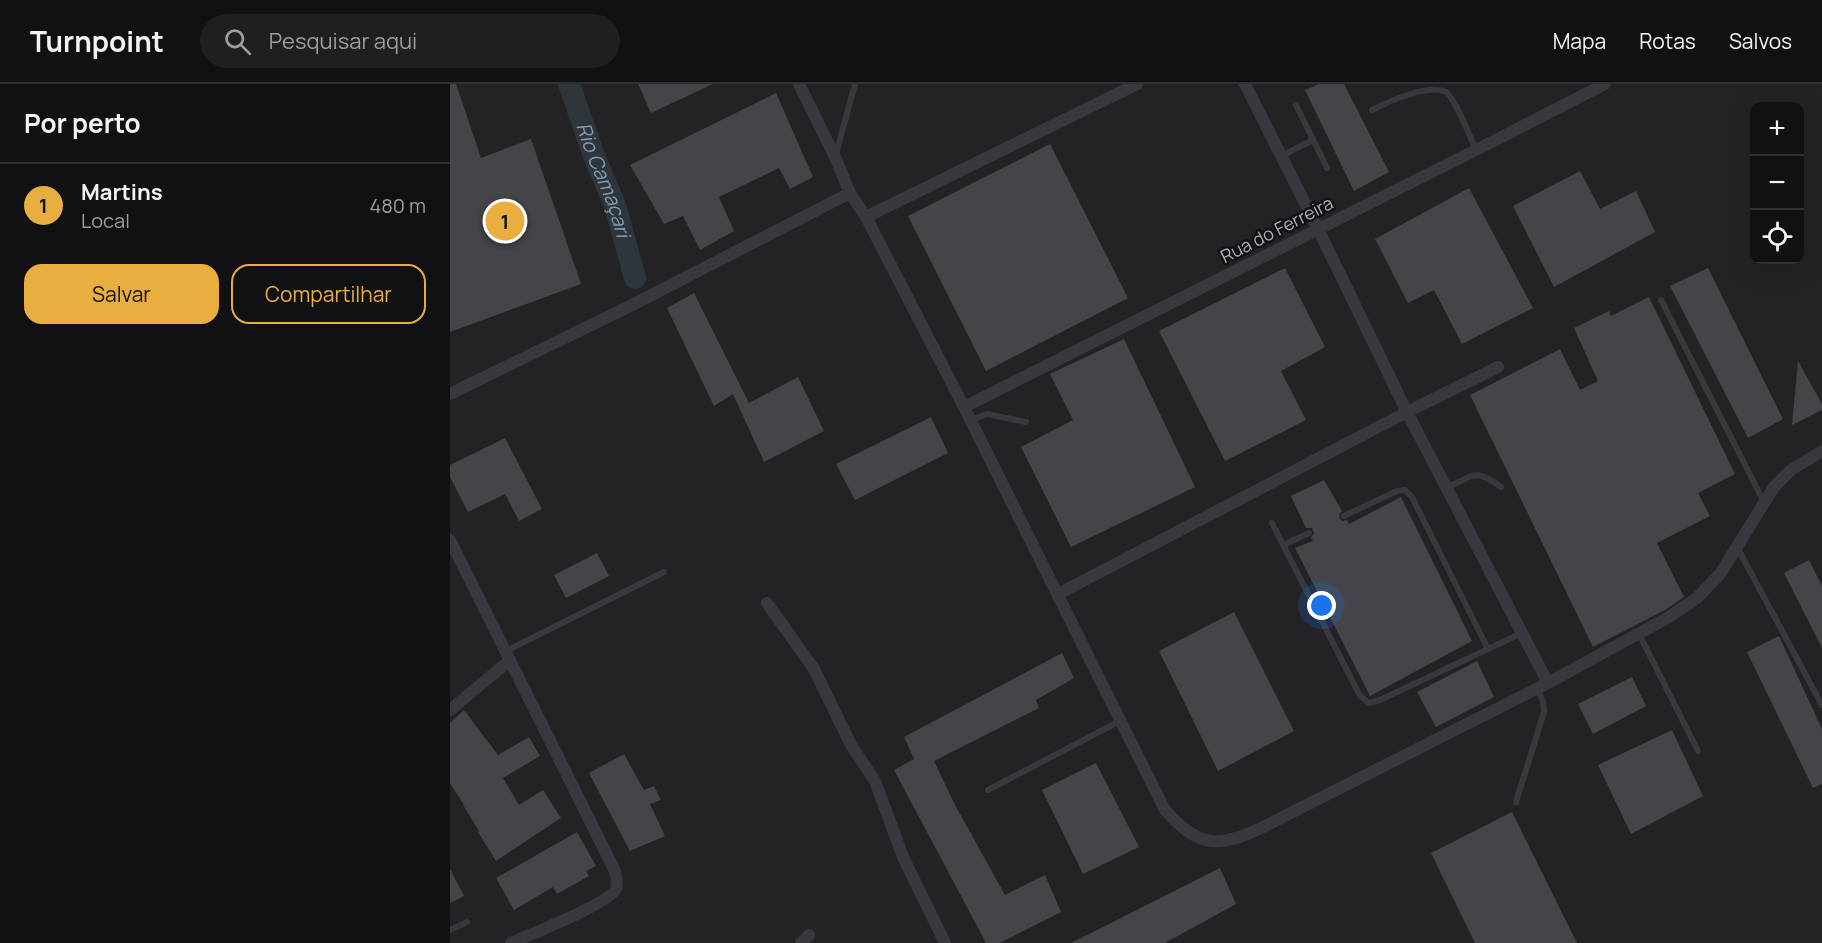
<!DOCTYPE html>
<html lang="pt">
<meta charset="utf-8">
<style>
:root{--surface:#111113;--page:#1e1f21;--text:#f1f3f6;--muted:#9c9da0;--line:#303133;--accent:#e8ae40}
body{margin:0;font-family:Manrope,sans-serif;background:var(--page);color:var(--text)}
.controls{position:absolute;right:18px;top:18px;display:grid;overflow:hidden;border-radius:12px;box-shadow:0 6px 24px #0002}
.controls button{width:54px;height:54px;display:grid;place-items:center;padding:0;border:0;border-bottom:2px solid var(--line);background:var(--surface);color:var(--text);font:30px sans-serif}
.you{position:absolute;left:872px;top:522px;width:21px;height:21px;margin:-15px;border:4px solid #fff;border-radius:50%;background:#1a73e8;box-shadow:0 0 0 9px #1a73e833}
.badge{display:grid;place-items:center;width:39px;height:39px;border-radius:50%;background:var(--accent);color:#111;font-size:20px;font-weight:700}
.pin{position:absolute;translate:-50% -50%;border:3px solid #fff;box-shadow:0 2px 6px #0006}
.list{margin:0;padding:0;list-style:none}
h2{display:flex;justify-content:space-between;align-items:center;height:78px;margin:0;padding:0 24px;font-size:26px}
h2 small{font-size:20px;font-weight:400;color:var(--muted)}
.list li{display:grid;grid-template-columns:39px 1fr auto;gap:18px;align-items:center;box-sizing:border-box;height:84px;padding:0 24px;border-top:2px solid var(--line)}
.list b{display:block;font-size:22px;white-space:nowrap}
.list p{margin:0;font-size:20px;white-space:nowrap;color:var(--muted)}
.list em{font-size:20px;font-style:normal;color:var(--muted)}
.actions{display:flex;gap:12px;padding:18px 24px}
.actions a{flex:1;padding:14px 0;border:2px solid var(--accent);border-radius:18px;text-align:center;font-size:21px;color:var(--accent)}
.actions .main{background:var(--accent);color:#111}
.icon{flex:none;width:33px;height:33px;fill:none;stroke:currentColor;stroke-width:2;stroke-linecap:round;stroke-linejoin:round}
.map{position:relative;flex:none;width:1372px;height:859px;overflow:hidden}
header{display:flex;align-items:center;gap:36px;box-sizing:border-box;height:84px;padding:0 30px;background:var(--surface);border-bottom:2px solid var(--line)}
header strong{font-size:28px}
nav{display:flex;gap:33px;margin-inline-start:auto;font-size:21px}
.search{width:420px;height:54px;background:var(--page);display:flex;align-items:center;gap:15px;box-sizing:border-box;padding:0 21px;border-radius:33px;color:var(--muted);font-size:22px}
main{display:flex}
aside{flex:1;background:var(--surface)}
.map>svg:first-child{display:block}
.built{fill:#232326;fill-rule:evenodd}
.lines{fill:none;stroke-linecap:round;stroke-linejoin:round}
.river{stroke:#2e363c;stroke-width:22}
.building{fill:#444449}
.lane{stroke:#38393e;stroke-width:6}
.street{stroke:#38393e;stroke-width:12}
.labels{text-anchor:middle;stroke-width:5;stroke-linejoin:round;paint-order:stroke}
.street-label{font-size:18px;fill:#aaaeb8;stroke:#121214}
.water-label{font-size:20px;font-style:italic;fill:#839cb1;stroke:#121214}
</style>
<header>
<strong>Turnpoint</strong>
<div class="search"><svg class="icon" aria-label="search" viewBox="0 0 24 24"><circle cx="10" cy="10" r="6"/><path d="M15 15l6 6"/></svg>Pesquisar aqui</div>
<nav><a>Mapa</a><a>Rotas</a><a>Salvos</a></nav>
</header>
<main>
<aside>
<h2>Por perto<small></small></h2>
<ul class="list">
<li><span class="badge">1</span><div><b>Martins</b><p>Local</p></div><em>480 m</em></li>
</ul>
<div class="actions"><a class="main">Salvar</a><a>Compartilhar</a></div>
</aside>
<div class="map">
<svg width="1372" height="859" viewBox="0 0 1372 859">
<rect width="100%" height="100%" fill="#171719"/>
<path class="built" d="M0 0H1372V859H0ZM1304 22H1350V176H1304Z"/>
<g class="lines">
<path class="river" id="s1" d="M119 0 144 72 165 121 185 194"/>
</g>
<path class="building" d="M0 0H6L31 74 81 55 131 200 0 248Z
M188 0H263L201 29Z
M869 0H894L939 88 904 107 855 6Z
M326 9 363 93 340 105 329 84 269 113 284 147 250 166 233 132 214 140 180 81Z
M600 60 678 214 536 287 458 132Z
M1130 87 1150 125 1186 107 1205 148 1104 203 1063 122Z
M1019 104 1083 224 1012 260 984 206 958 219 925 155Z
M835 184 875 263 831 287 856 336 775 377 709 247Z
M1258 184 1333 335 1298 354 1220 202Z
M244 209 299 319 348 293 374 347 314 378 283 310 264 322 217 224Z
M1199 213 1285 390 1248 409 1260 432 1207 459 1234 513 1215 526 1143 563 1020 311 1110 265 1130 306 1148 297 1124 244 1159 227 1161 232Z
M674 255 745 403 621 463 571 363 623 336 600 290Z
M1348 277 1372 320V326L1342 341Z
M481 333 498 369 405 416 386 380Z
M55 354 92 425 69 437 55 410 18 428 0 393V381Z
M874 396 892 427 889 431 890 435 893 437 897 436 899 440 951 413 1022 557 920 612 845 464 863 457 861 454 864 449 862 444H856L841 412Z
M147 469 159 492 116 514 104 491Z
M1359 476 1372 502V564L1334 489Z
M784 528 844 647 768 687 709 567Z
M1329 552 1372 645V700L1363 704 1297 568Z
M612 569 624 594 586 616 589 624 484 677 505 721 555 811 595 791 611 828 550 859H536L444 686 464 675 454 653Z
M1027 577 1044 613 986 643 967 608Z
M1182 593 1196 622 1143 650 1128 620Z
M14 626 48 671 79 653 90 672 53 694 69 721 93 706 111 734 46 777 28 748 29 747 13 721H14L0 699V639Z
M1222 646 1253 712 1181 750 1148 681Z
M174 670 194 706 204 702 211 716 200 720 215 752 180 767 139 689Z
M646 679 689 763 633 790 592 706Z
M1062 728 1127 859H1025L981 769Z
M127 748 146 782 136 787 139 792 107 810 103 803 64 826 46 794Z
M770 784 786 820 715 859H621Z
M0 785 14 812 0 819Z"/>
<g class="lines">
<path class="lane" d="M846 21 877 84
M922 26C940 17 977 0 996 8 1006 16 1020 53 1026 66
M386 70 405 0
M831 72 863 56
M1211 216 1314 418
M521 336 537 330 576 338
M997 404C1024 391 1025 384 1051 403
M894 432 947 407 955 406 962 413 1038 565
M822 439 910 612 919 619 930 616 1072 549
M833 461 859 449
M1287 463 1372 621
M1189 550 1248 667
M56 567 214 488
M538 706 670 637
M1066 718 1094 628 1093 618 1088 605
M0 846 17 838"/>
<path class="street" d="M349 0 385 73 400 109 416 133 514 323 715 726C747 762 766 765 809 745L1098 599 1219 533 1247 514 1270 490 1324 403 1341 386 1372 367
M795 0 868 145 957 328 1098 599
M416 133 687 0
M0 310 180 222 400 109
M514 323 1026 66 1155 0
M0 456 165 787C166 793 168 799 166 805 160 819 79 851 61 859
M608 510 957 328 1048 283
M317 519 364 585 401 661 425 697 453 773 495 859
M0 626 59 577
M351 859 359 851"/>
</g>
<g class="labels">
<g class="street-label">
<text transform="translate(827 146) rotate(-27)" y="6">Rua do Ferreira</text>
</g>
<g class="water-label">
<text dy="7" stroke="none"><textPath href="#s1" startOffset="102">Rio Camaçari</textPath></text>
</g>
</g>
</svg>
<div class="controls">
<button>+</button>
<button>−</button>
<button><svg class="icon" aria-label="locate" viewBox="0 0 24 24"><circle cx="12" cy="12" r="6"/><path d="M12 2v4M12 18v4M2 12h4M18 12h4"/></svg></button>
</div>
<div class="you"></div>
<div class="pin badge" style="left:55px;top:137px">1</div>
</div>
</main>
